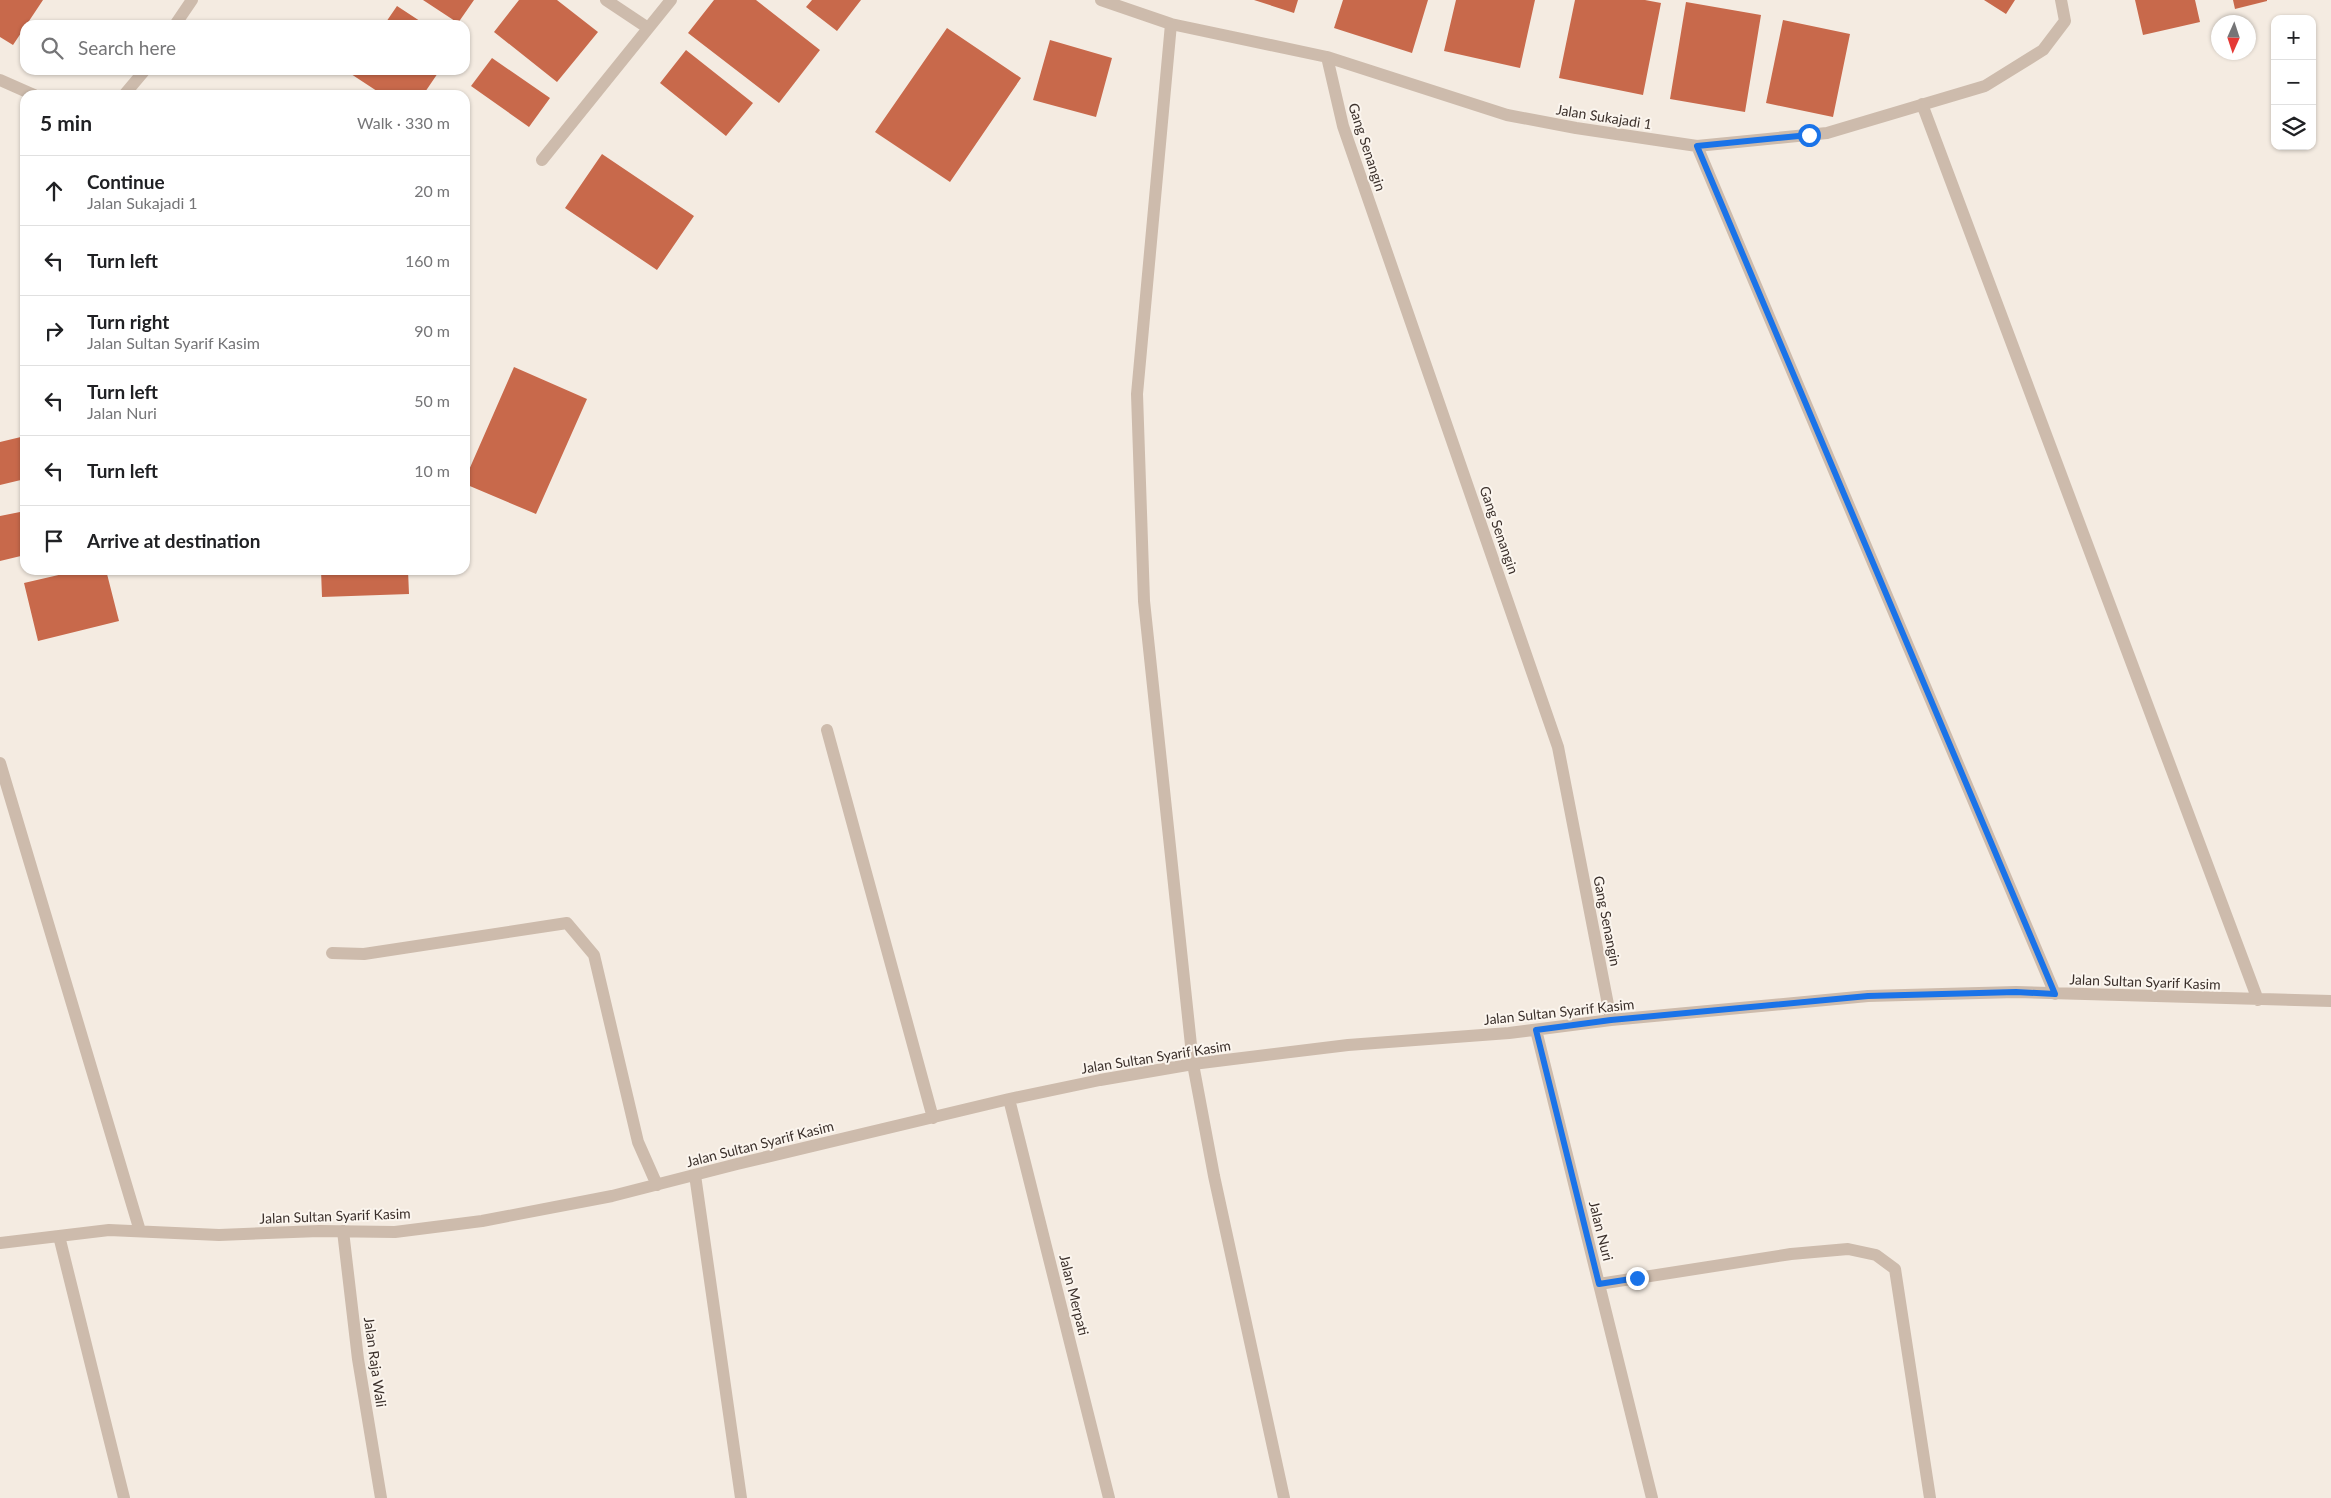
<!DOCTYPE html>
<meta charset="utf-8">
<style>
:root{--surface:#fff;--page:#f6f6f6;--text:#202124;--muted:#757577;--line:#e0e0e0}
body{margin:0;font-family:Lato,sans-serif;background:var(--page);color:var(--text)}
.controls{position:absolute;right:15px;top:15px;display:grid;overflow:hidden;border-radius:10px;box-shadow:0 1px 4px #0004}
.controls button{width:45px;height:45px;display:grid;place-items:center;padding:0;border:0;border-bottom:1px solid var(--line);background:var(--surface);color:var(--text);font:25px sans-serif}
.compass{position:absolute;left:2211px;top:15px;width:45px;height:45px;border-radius:50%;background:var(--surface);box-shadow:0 1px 4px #0004;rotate:183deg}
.stop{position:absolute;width:15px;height:15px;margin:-11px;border:4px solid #1a73e8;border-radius:50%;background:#fff}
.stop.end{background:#1a73e8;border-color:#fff;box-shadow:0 1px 5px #0008}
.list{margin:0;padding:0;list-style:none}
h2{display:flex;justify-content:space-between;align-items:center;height:65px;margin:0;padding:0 20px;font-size:21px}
h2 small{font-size:16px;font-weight:400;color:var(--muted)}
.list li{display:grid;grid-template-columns:32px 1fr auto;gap:15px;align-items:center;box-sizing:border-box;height:70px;padding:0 20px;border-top:1px solid var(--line)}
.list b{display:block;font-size:19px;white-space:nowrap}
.list p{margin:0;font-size:16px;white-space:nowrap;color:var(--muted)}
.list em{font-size:16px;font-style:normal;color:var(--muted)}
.icon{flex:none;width:28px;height:28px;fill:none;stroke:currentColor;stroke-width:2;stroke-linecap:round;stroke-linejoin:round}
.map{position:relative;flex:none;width:2331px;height:1498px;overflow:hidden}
.search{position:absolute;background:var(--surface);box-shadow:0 1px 4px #0004;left:20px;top:20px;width:450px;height:55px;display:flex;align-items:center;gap:12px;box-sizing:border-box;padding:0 18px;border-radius:15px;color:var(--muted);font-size:19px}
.panel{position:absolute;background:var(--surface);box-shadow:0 1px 4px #0004;left:20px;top:90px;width:450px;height:485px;border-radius:15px}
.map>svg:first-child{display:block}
.building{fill:#c8694b}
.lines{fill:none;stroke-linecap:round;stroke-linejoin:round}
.minor{stroke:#cdbbac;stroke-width:12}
.route{stroke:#1a73e8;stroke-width:6}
.labels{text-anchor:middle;stroke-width:4;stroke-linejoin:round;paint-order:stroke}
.street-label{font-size:14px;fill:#3b302b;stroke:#fbf5ee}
</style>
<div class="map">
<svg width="2331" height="1498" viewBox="0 0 2331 1498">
<rect width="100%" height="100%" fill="#f4ebe1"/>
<path class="building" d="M0 0H43L13 45 0 37Z
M423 0H474L458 23Z
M519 0H557L598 32 557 82 494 32Z
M714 0H756L820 50 779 103 688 33Z
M812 0H861L837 31 806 7Z
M1254 0H1298L1294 13Z
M1343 0H1428L1412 53 1334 28Z
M1456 0H1535L1520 68 1444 51Z
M1575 0H1645L1661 3 1643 95 1559 78Z
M1984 0H2015L2006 14Z
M2135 0H2195L2200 22 2143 35Z
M2233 0H2267V1L2235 9Z
M1686 2 1761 15 1745 112 1670 99Z
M397 6 426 25H384Z
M1783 20 1850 34 1833 117 1766 103Z
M947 28 1021 78 950 182 875 132Z
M1050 40 1112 58 1096 117 1033 100Z
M686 50 753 103 726 136 660 83Z
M492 58 550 98 529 127 471 86Z
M354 70H440L423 95H383L351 74Z
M602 154 694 216 657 270 565 208Z
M514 367 587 399 536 514 465 484V479Z
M25 436V479L0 485V442Z
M25 511V555L0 561V516Z
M80 570H106L119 621 38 641 24 583Z
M321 570H408L409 594 322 597Z"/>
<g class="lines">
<path class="minor" d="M606 0 648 28
M1101 0 1171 24 1327 57 1507 115 1576 128 1697 146 1827 133 1985 86 2043 50 2065 21 2061 0
M1171 24 1137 394 1144 601 1193 1064 1214 1176 1284 1498
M175 25 192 0
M1327 57 1343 126 1558 747 1611 1020
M0 80 34 95
M124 95 145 70
M1922 104 2258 1000
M1697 146 2055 994
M542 160 671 0
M827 730 933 1118
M0 763 140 1231
M332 953 364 954 567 923 594 955 638 1142 657 1185
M1536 1030 1652 1498
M1009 1099 1109 1498
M695 1175 741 1498
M343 1231 358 1359 381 1498
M59 1236 124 1498
M0 1243 109 1230 219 1235 319 1231 395 1232 482 1221 612 1196 737 1164 1009 1099 1100 1080 1193 1064 1348 1045 1509 1033 1611 1020 1868 996 2016 992 2331 1001
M1599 1284 1791 1254 1848 1249 1876 1255 1895 1269 1930 1498"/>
</g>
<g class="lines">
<path class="route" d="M1637 1278 1599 1284 1536 1030 1611 1020 1868 996 2016 992 2055 994 1697 146 1809 135"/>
</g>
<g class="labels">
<g class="street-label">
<text transform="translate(1604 117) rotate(9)" y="5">Jalan Sukajadi 1</text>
<text transform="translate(1367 147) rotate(72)" y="5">Gang Senangin</text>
<text transform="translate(1499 530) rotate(71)" y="5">Gang Senangin</text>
<text transform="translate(1607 921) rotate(79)" y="5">Gang Senangin</text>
<text transform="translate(2145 982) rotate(2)" y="5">Jalan Sultan Syarif Kasim</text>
<text transform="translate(1559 1012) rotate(-6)" y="5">Jalan Sultan Syarif Kasim</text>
<text transform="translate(1156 1057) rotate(-9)" y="5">Jalan Sultan Syarif Kasim</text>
<text transform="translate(760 1144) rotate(-14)" y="5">Jalan Sultan Syarif Kasim</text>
<text transform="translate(335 1216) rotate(-2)" y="5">Jalan Sultan Syarif Kasim</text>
<text transform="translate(1601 1231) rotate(76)" y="5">Jalan Nuri</text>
<text transform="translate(1074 1295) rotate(76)" y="5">Jalan Merpati</text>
<text transform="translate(375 1362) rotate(82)" y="5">Jalan Raja Wali</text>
</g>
</g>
</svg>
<div class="controls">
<button>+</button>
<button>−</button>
<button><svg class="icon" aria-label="layers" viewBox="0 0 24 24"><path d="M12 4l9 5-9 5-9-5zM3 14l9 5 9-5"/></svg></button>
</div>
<svg class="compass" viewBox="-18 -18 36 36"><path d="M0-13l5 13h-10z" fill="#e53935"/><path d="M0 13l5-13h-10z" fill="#757577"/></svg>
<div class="stop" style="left:1809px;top:135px"></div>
<div class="stop end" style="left:1637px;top:1278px"></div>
<div class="search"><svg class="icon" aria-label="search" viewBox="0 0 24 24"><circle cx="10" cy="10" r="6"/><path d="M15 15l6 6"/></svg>Search here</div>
<section class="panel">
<h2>5 min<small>Walk · 330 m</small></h2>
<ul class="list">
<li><svg class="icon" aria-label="ahead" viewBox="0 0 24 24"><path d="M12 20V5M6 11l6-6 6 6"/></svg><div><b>Continue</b><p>Jalan Sukajadi 1</p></div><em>20 m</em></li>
<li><svg class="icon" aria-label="left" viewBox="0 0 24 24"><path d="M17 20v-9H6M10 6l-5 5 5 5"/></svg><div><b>Turn left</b></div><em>160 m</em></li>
<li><svg class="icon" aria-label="right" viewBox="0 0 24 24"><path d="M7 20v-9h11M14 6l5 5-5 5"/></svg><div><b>Turn right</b><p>Jalan Sultan Syarif Kasim</p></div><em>90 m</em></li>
<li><svg class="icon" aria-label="left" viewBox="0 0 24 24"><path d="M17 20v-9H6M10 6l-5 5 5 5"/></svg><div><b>Turn left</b><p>Jalan Nuri</p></div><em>50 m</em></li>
<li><svg class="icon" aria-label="left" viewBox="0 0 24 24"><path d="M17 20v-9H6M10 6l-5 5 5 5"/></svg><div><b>Turn left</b></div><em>10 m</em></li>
<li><svg class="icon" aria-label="arrive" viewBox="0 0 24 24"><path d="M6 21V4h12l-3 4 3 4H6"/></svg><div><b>Arrive at destination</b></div></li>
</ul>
</section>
</div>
